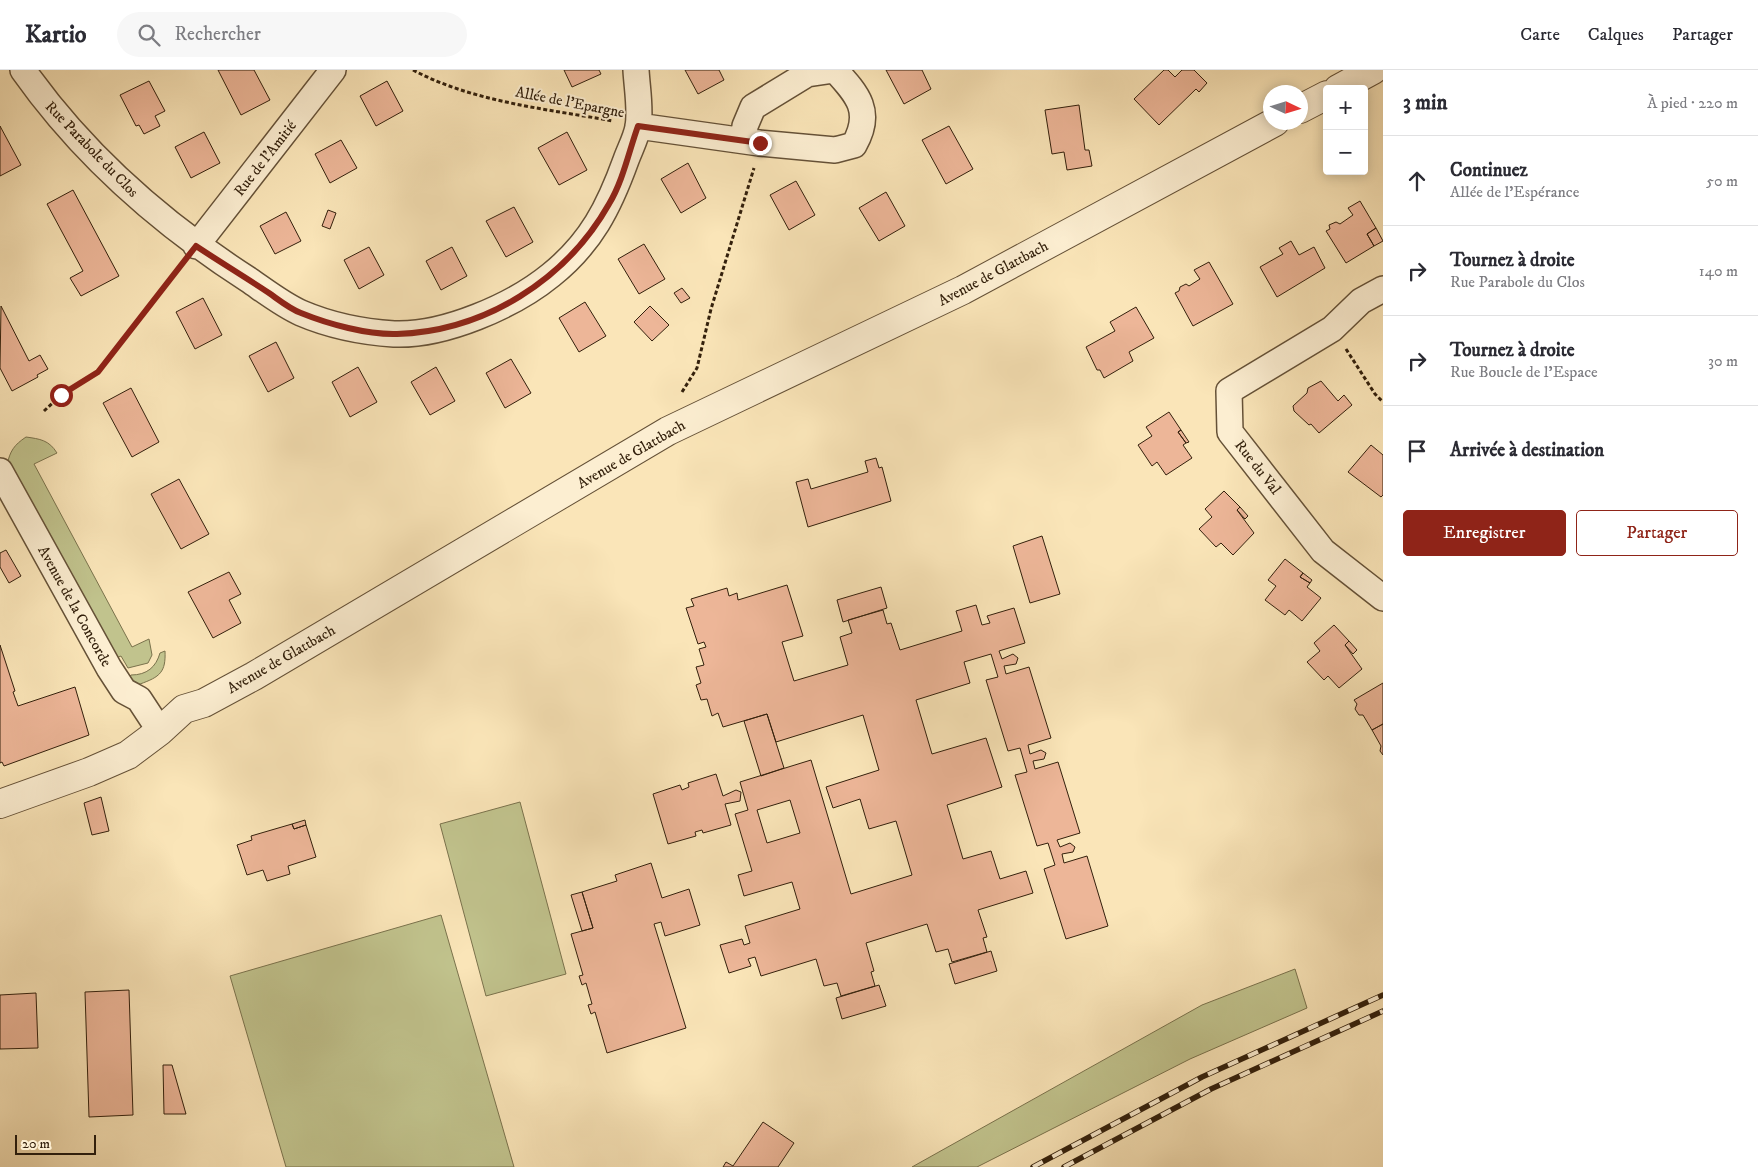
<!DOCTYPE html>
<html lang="fr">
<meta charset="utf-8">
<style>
:root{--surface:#fff;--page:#f7f7f7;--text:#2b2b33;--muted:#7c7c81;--line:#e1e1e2;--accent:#8f2418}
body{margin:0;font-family:"IM FELL DW Pica",serif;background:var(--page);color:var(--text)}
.controls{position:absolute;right:15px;top:15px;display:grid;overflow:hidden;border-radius:5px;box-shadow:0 2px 12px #0003}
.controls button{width:45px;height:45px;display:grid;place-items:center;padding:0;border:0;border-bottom:1px solid var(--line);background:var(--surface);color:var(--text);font:25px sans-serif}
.compass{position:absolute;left:1263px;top:15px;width:45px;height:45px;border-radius:50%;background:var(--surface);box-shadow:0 2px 12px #0003;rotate:94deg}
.scale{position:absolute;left:15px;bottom:12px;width:81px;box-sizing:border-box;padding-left:5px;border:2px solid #33200c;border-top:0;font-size:14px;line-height:18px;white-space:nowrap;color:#33200c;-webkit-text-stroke:4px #fceed1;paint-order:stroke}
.stop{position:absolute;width:15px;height:15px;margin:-11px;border:4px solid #8f2418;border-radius:50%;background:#fff}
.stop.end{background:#8f2418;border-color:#fff;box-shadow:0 1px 5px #0008}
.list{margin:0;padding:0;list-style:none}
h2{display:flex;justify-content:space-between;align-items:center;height:65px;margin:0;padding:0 20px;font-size:21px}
h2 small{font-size:16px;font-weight:400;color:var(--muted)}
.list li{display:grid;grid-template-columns:32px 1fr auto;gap:15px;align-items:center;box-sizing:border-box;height:90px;padding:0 20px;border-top:1px solid var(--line)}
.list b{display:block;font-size:19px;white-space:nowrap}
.list p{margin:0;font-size:16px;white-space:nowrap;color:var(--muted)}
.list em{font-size:16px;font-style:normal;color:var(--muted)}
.actions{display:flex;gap:10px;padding:15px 20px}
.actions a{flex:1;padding:11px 0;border:1px solid var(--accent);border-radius:5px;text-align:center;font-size:18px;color:var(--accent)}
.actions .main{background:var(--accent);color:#fff}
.icon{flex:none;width:28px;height:28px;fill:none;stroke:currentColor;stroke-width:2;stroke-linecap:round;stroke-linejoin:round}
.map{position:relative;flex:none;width:1383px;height:1097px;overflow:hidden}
header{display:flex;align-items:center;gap:30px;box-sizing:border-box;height:70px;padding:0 25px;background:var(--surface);border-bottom:1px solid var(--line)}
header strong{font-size:24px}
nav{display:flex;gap:28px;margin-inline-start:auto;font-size:18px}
.search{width:350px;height:45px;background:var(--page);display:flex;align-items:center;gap:12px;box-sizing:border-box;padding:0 18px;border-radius:28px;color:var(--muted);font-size:19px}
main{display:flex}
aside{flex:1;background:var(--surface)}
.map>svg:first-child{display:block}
.green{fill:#c1c38d;stroke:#7a724c}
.building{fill:#edb698;stroke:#33200c;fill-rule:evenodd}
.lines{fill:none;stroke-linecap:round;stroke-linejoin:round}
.minor-casing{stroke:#655137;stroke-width:28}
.tertiary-casing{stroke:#655137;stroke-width:30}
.path{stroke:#33200c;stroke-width:3;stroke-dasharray:4 2.5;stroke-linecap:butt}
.minor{stroke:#fceed1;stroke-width:25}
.tertiary{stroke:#fceed1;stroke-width:28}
.rail-casing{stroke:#33200c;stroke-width:5.5}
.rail{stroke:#fceed1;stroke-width:4;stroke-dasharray:11;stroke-linecap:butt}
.route{stroke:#8f2418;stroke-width:6}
.labels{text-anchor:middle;stroke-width:4;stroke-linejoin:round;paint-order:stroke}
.street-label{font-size:15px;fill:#33200c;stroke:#fceed1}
</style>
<header>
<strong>Kartio</strong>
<div class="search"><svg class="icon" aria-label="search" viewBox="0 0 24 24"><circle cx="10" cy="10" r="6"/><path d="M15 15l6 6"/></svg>Rechercher</div>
<nav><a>Carte</a><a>Calques</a><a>Partager</a></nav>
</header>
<main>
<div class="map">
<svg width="1383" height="1097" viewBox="0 0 1383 1097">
<rect width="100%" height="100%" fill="#fae5b8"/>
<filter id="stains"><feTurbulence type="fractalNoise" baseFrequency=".004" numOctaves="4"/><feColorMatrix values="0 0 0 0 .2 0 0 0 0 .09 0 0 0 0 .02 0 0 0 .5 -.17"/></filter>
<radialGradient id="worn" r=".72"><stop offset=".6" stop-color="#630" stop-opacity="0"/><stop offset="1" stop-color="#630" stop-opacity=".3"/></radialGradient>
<path class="green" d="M26 367C40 369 49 370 57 383L34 394 132 577 149 569 152 585 148 593 128 598 121 586 114 589 7 395C10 381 14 375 26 367Z
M165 581C166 602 160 607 140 614L129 608 131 605C147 605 156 597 160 583Z
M520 732 566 904 486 926 440 754Z
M441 845 514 1097H286L230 906Z
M1295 899 1307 938 1190 989 977 1097H912L1202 935Z"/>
<path class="building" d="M218 0H254L270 30 241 45Z
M564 0H599L601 4 572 17Z
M685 0H719L724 10 698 24Z
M886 0H922L931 19 904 34Z
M1164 0H1168L1175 7 1182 0H1194L1207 13 1199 22 1196 19 1159 55 1134 29Z
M149 11 165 41 155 46 160 56 144 64 139 55 136 56 120 25Z
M387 11 403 41 376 56 360 26Z
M1079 35 1085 80H1089L1092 96 1067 100 1064 82 1052 84 1045 40Z
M0 56 21 95 0 106Z
M949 56 973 99 946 114 922 70Z
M204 62 220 93 191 108 175 77Z
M567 62 587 100 559 115 538 78Z
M341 70 357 98 330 113 315 84Z
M688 93 706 128 681 143 661 109Z
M796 111 815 145 789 160 770 125Z
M73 120 119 206 81 226 70 208 83 201 47 134Z
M886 122 905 156 879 171 859 138Z
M1360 131 1376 158 1367 164 1374 176 1346 193 1326 161 1330 159 1329 155 1336 152 1340 154 1353 145 1348 138Z
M514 137 533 172 506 187 486 151Z
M328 140 336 143 330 159 322 156Z
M286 142 301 171 275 184 260 156Z
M1376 158 1383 171 1374 176 1367 164Z
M1291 171 1299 185 1314 177 1325 198 1277 227 1260 197 1283 184 1279 178Z
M644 174 665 209 639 224 618 189Z
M369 177 384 205 359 219 344 190Z
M452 177 467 206 441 220 426 191Z
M1209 192 1233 234 1193 256 1175 223 1179 221 1180 217 1186 214 1189 216 1200 209 1194 200Z
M682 218 690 228 681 233 674 223Z
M203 228 222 265 195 279 176 242Z
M585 232 606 266 579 282 559 248Z
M1 236 29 291 40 285 48 299 37 305 38 307 12 321 0 298Z
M650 236 669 255 652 271 634 252Z
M1136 237 1154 268 1129 282 1133 291 1104 308 1100 300H1097L1086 277 1115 261 1110 252Z
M276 272 294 308 268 322 249 286Z
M511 289 531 323 505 338 486 303Z
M358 297 377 332 350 347 332 312Z
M436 297 455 331 430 345 411 312Z
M1321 311 1338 331 1344 325 1352 335 1319 363 1311 354 1309 355 1294 341 1293 336 1307 323 1308 318Z
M131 318 159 372 132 387 103 333Z
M1169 342 1181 360 1178 362 1186 373 1183 375 1192 388 1166 405 1157 392 1152 396 1138 375 1152 366 1146 357Z
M1181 360 1189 372 1186 373 1178 362Z
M1371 375 1383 385V425L1381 427 1348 402Z
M876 388 879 398 882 397 891 431 808 457 796 412 808 409 811 419 868 402 865 391Z
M179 409 209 464 181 479 151 424Z
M1224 421 1240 437 1237 440 1254 463 1233 485 1221 473 1216 477 1199 459 1212 447 1205 439Z
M1240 437 1248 446 1245 449 1237 440Z
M1042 466 1060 524 1030 533 1013 476Z
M6 480 21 506 9 513 0 497V483Z
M1285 489 1303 503 1300 507 1310 513 1307 517 1321 528 1302 551 1289 540 1285 545 1265 530 1276 516 1268 510Z
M229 502 241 524 229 530 241 553 213 568 188 522Z
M1303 503 1312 510 1310 513 1300 507Z
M787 515 803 566 782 572 794 611 848 595 840 567 852 563 848 550 883 540 887 554 891 553 900 580 962 561 956 541 976 535 982 555 990 553 987 546 1014 538 1025 573 999 581 1002 589 1013 584 1018 588 1016 594 1004 596 1006 604 1029 597 1051 668 1028 675 1030 684 1041 680 1046 683 1044 689 1033 691 1035 699 1058 692 1080 763 1057 770 1060 777 1070 773 1075 777 1073 782 1062 784 1064 793 1087 786 1108 856 1066 869 1044 799 1055 795 1048 773 1037 776 1015 705 1027 702 1020 678 1008 681 986 610 998 607 991 584 964 592 970 613 916 630 932 684 986 668 1002 717 947 735 963 789 991 781 1000 809 1026 801 1033 823 978 840 987 867 983 868 987 882 952 892 948 879 936 882 927 854 866 873 874 901 871 902 875 916 841 926 837 913 824 916 816 889 761 906 755 887 748 889 751 896 729 903 720 875 742 869 744 875 750 873 745 856 800 839 792 812 744 826 738 805 752 801 735 744 748 740 740 712 811 690 851 824 912 805 896 751 869 759 860 729 833 738 826 717 879 700 863 645 776 672 767 644 723 657 718 643 712 646 707 629 701 630 696 615 701 613 696 597 704 595 699 579 706 577 704 572 698 574 686 538 694 536 691 529 727 518 729 526 737 523 738 530ZM790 730 800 763 767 773 757 740Z
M881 517 887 538 843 552 837 530Z
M1334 555 1349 571 1345 575 1362 599 1339 618 1328 606 1324 610 1307 592 1320 581 1314 573Z
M1349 571 1357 580 1353 584 1345 575Z
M0 575 15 621 13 622 18 636 75 617 89 665 4 696 2 692 0 693Z
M1383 613V654L1372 660 1363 645H1359L1355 639 1357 634 1354 630Z
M767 644 784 698 761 706 744 651Z
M1383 654V685L1380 681 1381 676 1372 660Z
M716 704 723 726 736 720 741 722 740 731 725 734 731 755 703 763 702 760 695 762 696 766 668 774 653 724 680 715 682 720 689 717 688 713Z
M101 727 109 761 92 765 84 733Z
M305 750 306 755 294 759 292 754Z
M292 754 294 759 306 755 316 787 288 796 290 804 267 811 263 800 247 805 237 775 252 770 251 766Z
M651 793 662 828 689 819 700 855 665 866 661 852 654 854 686 958 607 983 595 942 591 944 588 935 592 934 586 913 582 915 579 906 583 905 571 864 593 858 582 822 617 811 615 805Z
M582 822 593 858 582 861 571 825Z
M991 881 997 901 955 914 949 894Z
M879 915 886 936 842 949 836 928Z
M129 920 133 1045 89 1047 85 922Z
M36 923 38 978 0 979V925Z
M163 995H172L186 1044H164Z
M763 1052 794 1073 778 1097H723L726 1092 733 1096Z"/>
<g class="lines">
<defs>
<path id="minor" d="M23 0C83 85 162 154 249 210 265 221 283 235 301 243 329 255 363 262 394 264 444 266 513 236 551 205 591 173 609 137 626 90 630 79 636 68 638 57 641 40 637 18 636 0
M638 56 759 73 835 80 854 75C873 42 858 25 835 0
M744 70 745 56 753 37 807 4 834 0
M196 176 333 0
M1383 219 1361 231 1332 259 1229 321 1230 362 1323 481 1383 528
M0 401 109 598 124 621 139 629 160 661"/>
<path id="tertiary" d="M1338 19 1373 0
M1300 39 1327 25
M0 734 89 702 128 685 160 661 184 639 204 633 254 606 668 361 963 220 1275 52"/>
</defs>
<use href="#minor" class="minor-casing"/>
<use href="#tertiary" class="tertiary-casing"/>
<path class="path" d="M413 0C473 32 547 39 613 51
M1346 279 1375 324 1383 332
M682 322 697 298 711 239 754 98
M44 341 61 325 97 302 180 196"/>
<use href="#minor" class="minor"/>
<use href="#tertiary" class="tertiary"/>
<defs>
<path id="rail" d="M1033 1097 1202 1007 1383 925
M1064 1097 1211 1019 1383 941"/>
</defs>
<use href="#rail" class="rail-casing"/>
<use href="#rail" class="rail"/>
</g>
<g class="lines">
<path class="route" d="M61 325 98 302 196 176C220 192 245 207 269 223 279 230 290 239 301 243 328 254 368 265 397 264 485 261 566 210 609 134 623 111 629 81 638 56L760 73"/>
</g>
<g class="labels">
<g class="street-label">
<text transform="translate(570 32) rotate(11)" y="5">Allée de l'Epargne</text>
<text transform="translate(92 79) rotate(46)" y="5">Rue Parabole du Clos</text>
<text transform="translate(265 88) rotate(-52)" y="5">Rue de l'Amitié</text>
<text transform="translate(993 203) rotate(-28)" y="5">Avenue de Glattbach</text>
<text transform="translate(631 384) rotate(-30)" y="5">Avenue de Glattbach</text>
<text transform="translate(1258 397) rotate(52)" y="5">Rue du Val</text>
<text transform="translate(75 536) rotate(61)" y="5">Avenue de la Concorde</text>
<text transform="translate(281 589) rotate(-30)" y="5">Avenue de Glattbach</text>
</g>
</g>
<rect width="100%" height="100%" filter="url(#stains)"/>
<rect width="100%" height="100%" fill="url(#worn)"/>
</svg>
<div class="controls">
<button>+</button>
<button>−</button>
</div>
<svg class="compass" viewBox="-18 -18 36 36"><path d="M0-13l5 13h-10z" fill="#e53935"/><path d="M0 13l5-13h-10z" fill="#7c7c81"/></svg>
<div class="scale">20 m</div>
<div class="stop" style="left:61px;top:325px"></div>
<div class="stop end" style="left:760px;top:73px"></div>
</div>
<aside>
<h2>3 min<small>À pied · 220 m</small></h2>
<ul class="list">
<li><svg class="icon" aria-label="ahead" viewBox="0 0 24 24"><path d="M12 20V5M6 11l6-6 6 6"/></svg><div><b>Continuez</b><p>Allée de l'Espérance</p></div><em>50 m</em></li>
<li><svg class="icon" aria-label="right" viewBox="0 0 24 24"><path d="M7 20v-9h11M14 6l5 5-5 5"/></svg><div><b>Tournez à droite</b><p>Rue Parabole du Clos</p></div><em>140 m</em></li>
<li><svg class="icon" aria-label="right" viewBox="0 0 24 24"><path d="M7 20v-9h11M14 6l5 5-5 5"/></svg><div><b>Tournez à droite</b><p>Rue Boucle de l'Espace</p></div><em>30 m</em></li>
<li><svg class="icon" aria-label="arrive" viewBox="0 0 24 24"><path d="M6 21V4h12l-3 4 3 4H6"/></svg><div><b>Arrivée à destination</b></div></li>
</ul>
<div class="actions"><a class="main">Enregistrer</a><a>Partager</a></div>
</aside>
</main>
